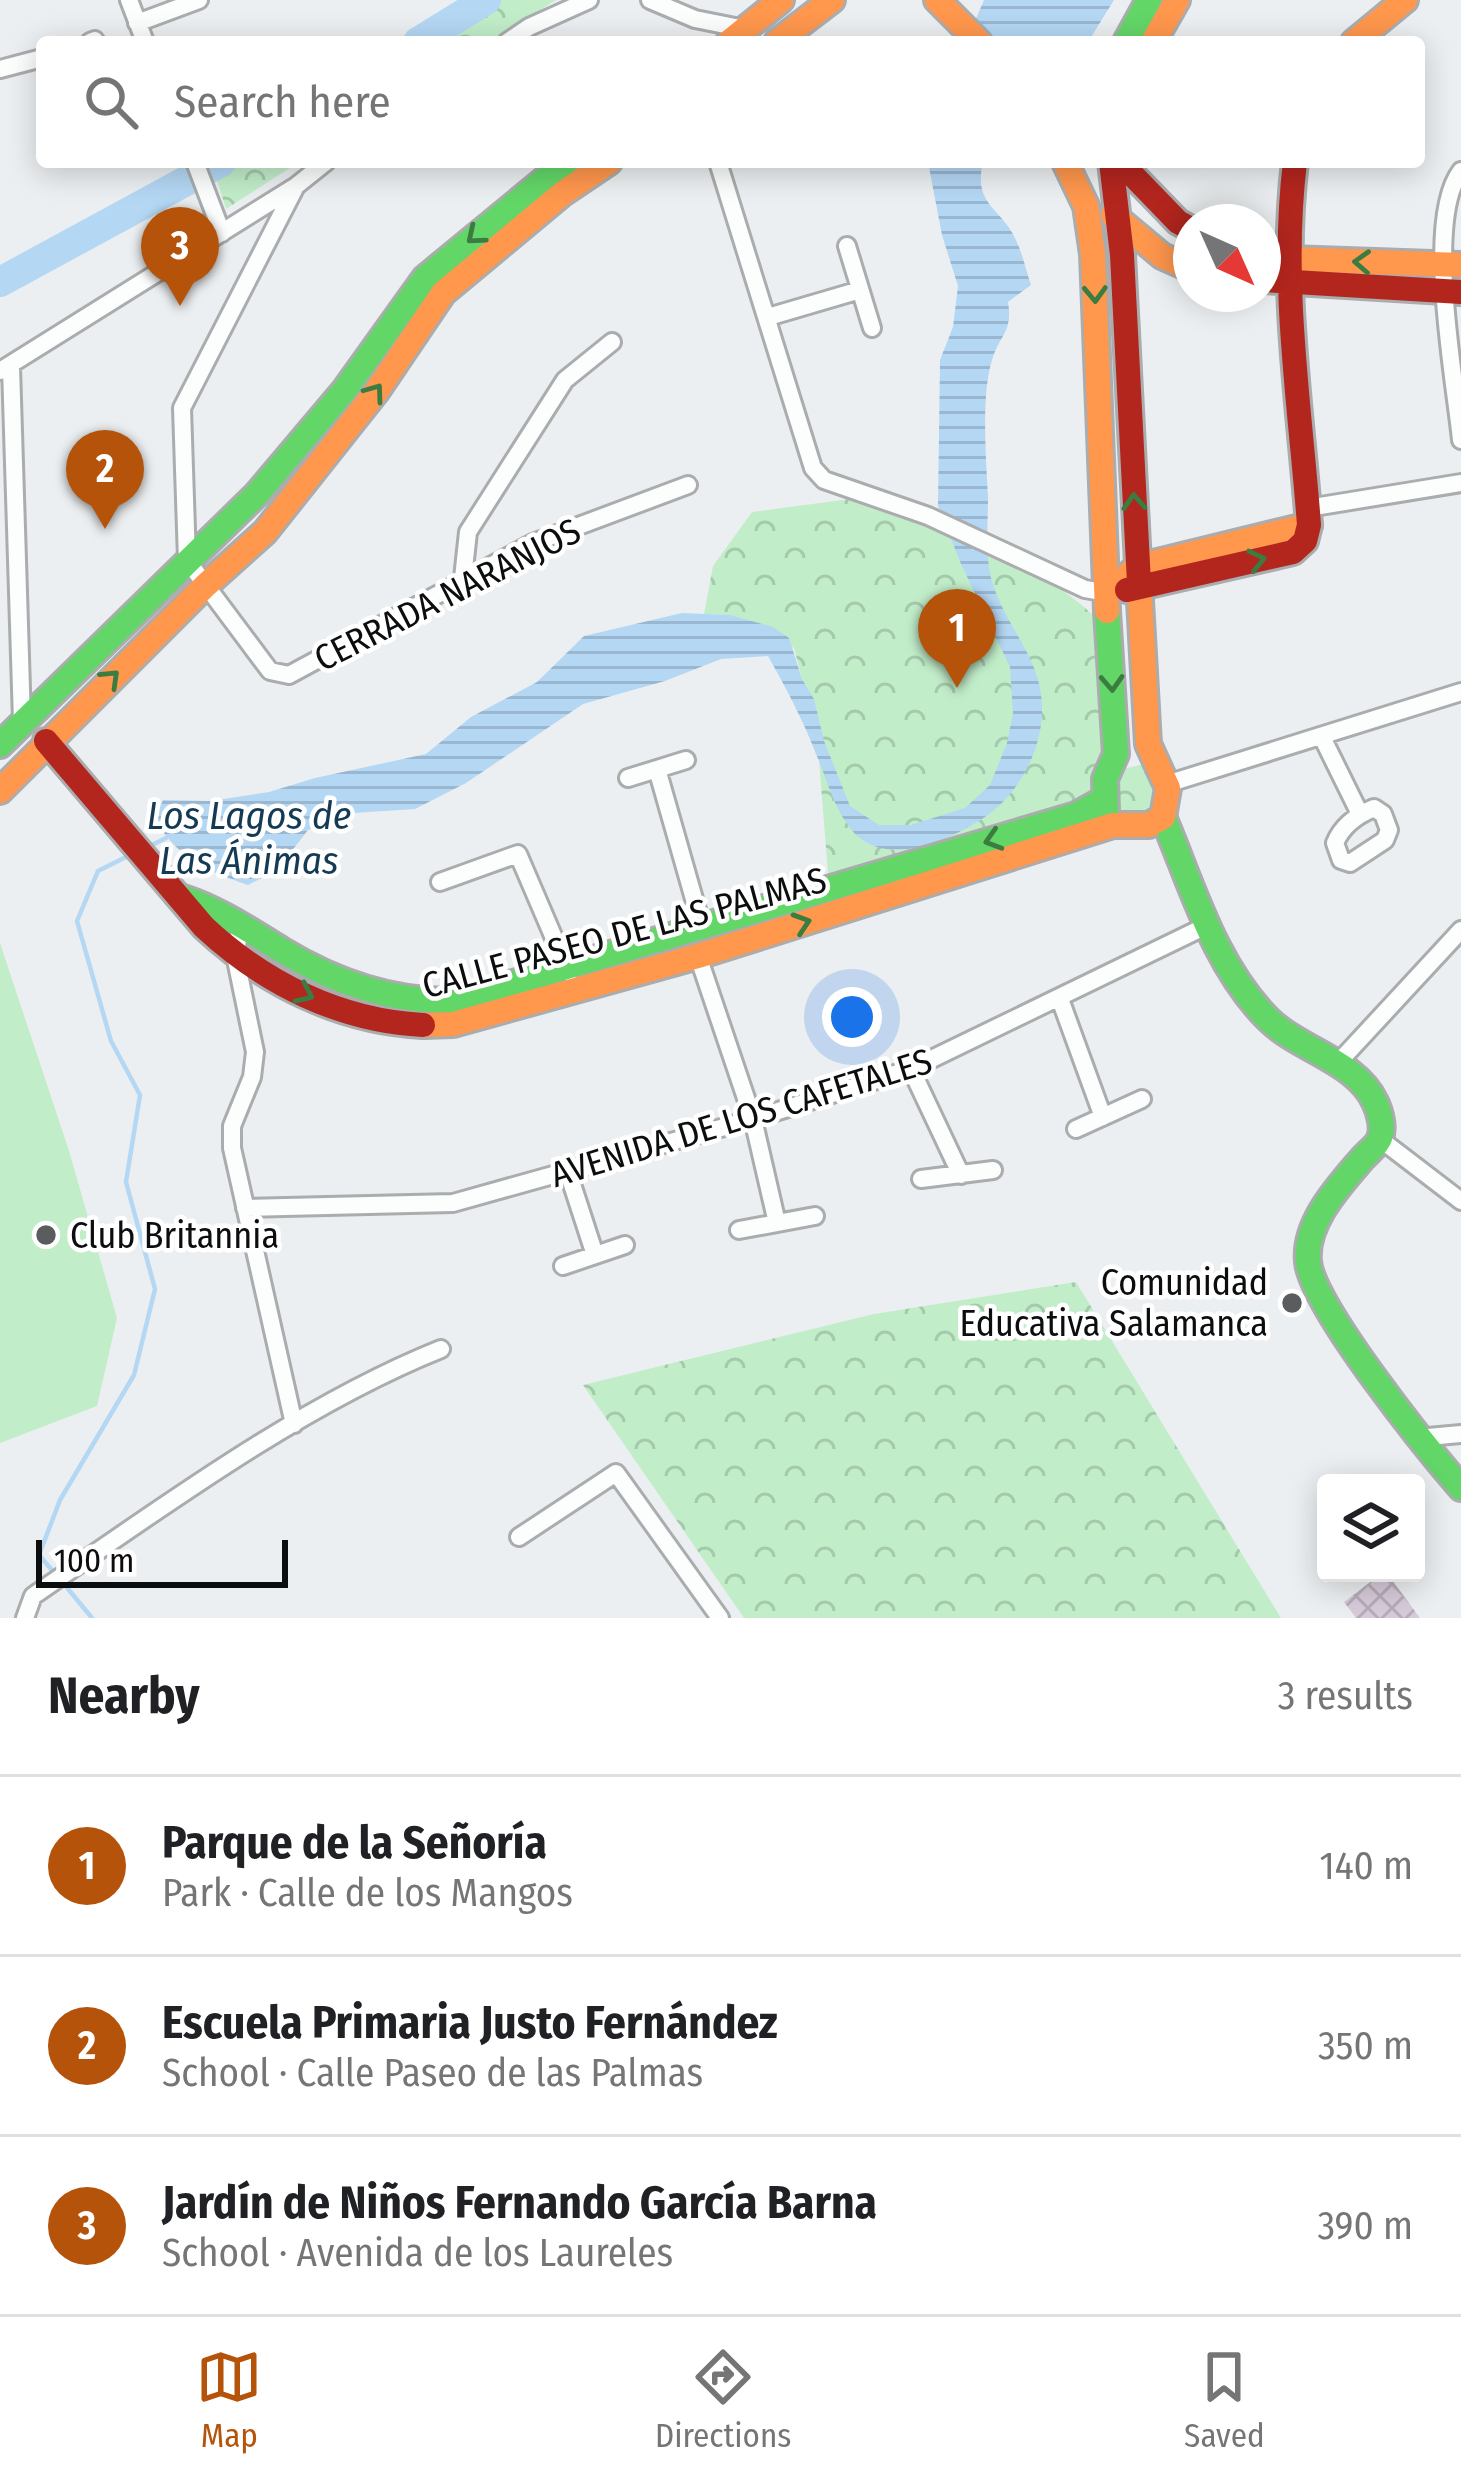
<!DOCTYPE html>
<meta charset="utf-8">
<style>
:root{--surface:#fff;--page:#f2f2f2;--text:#202124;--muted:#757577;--line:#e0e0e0;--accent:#b45309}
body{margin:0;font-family:"Fira Sans Condensed",sans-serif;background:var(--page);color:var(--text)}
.controls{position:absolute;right:36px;bottom:36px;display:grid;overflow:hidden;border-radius:12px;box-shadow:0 6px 30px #0003}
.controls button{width:108px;height:108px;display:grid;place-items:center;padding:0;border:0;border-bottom:3px solid var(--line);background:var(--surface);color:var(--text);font:60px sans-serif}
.compass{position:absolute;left:1173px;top:204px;width:108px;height:108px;border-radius:50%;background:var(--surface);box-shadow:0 6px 30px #0003;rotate:135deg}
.scale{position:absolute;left:36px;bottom:30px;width:252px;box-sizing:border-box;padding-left:12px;border:6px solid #0b0d0e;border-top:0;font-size:33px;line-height:42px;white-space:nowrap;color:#0b0d0e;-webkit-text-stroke:9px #fff;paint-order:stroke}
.you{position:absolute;left:852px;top:1017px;width:42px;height:42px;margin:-30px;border:9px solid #fff;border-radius:50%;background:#1a73e8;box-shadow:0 0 0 18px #1a73e833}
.badge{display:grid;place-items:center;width:78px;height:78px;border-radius:50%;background:var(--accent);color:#fff;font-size:39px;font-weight:700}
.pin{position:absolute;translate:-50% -99px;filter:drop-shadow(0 3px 6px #0008)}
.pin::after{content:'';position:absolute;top:63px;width:42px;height:36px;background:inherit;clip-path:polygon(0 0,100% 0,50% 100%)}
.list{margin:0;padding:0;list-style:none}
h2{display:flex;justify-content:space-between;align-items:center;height:156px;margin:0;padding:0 48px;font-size:51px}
h2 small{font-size:39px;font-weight:400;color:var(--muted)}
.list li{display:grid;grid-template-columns:78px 1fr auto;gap:36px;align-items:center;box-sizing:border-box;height:180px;padding:0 48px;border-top:3px solid var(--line)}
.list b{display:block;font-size:45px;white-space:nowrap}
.list p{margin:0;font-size:39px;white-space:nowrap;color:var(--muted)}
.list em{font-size:39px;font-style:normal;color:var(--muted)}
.icon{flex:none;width:66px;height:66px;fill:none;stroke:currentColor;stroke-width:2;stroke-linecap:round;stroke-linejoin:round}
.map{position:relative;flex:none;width:1461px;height:1618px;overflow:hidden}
.search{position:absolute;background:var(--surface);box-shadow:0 6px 30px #0003;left:36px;right:36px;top:36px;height:132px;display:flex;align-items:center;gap:30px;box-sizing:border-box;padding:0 42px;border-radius:12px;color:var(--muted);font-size:45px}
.sheet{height:696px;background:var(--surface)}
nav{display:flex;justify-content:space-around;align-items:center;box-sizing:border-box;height:168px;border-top:3px solid var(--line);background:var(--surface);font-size:33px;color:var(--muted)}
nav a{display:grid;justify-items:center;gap:6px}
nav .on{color:var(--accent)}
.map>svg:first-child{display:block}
.forest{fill:url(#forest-crowns)}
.pitch{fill:#c1edc9}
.water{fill:url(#water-rules)}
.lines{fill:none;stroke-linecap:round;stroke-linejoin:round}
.stream{stroke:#b4d7f4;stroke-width:4.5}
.river{stroke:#b4d7f4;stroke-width:30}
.building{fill:url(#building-cross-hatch)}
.street-casing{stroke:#aaacae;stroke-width:22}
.fast-casing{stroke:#aaacae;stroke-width:30}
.slow-casing{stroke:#aaacae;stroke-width:30}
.jam-casing{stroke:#aaacae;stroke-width:30}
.street{stroke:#fcfdfd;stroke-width:16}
.fast{stroke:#63d668;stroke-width:24}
.slow{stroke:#ff974d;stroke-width:24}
.jam{stroke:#b3261e;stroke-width:24}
.oneway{stroke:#3b7c40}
.poi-dot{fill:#5a5c5d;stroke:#fff;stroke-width:4.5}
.labels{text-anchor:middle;stroke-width:9;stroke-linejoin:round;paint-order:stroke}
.street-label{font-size:36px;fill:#0b0d0e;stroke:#fff}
.poi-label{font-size:36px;fill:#0b0d0e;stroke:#fff;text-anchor:start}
.water-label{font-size:39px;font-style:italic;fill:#153a54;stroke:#fff}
</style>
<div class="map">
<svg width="1461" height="1618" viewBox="0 0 1461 1618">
<defs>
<pattern id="forest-crowns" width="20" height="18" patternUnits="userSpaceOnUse" patternTransform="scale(3)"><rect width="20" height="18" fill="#c1edc9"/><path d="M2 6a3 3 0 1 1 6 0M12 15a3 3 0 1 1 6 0" fill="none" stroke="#a4caab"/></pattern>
<pattern id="water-rules" width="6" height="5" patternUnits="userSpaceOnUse" patternTransform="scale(3)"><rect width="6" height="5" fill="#b4d7f4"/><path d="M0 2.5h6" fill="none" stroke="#99b7d0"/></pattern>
<pattern id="building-cross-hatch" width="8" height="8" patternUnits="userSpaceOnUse" patternTransform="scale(3)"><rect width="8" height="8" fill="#d7cbda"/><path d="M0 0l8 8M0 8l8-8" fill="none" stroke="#b7adba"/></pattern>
</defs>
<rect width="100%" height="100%" fill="#eceff1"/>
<path class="forest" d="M494 0H556L489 42H427Z
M234 162H299L226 209 215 174Z
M850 499C935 531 1036 556 1101 623 1106 681 1109 737 1097 795L829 885 814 699 802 679 794 648 730 615 704 614 713 566 752 512Z
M1149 763 1161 788 1155 806 1130 818 1120 812 1115 797 1118 770Z
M1076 1282 1281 1618H744L583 1385 874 1314Z"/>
<path class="pitch" d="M0 943 69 1151 117 1318 97 1406 0 1443Z"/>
<path class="water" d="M984 0H1114L1088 42H966Z
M928 162H983C973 205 1000 207 1015 238 1022 252 1026 270 1031 285L1008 302C1013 332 1000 334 992 360 981 395 986 459 988 496 988 522 985 553 991 578 1004 627 1044 659 1042 712 1041 753 1017 797 982 819 946 842 882 870 850 828 833 806 827 779 816 754 803 720 786 688 768 656L721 659 665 681 583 704 466 783 415 809 353 813 308 830 277 870 248 885C200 868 186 863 154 821L163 800 211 801 269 792 315 778 426 754 471 717 537 682 584 636 682 613 730 615 773 627 789 638 802 679 814 699 824 741 850 806 879 825H911L965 808 990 785 1007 743 1013 713 1010 667 961 564 938 506 940 360 953 327 958 286 942 235Z"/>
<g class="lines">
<path class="stream" d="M150 846 166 838
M57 1576 39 1555 60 1500 134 1375 155 1289 126 1182 140 1095 111 1041 77 921 98 871 134 853
M64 1584 92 1618"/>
<path class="river" d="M418 42 486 0
M0 282 221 162"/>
</g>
<path class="building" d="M1382 1573H1387L1420 1618H1356L1344 1602Z"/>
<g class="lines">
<defs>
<path id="street" d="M129 0 145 42
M650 0 695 19 745 29
M137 23 199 0
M90 42 95 40
M507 42 529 27 589 0
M0 69 42 58
M195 162 222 233
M718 162 813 468 824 480 928 516 1085 589 1108 593
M1461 171C1424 219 1455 379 1461 440
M296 186 182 408 187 560 270 671 289 675 533 543 688 485
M847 246 872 328
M768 317 860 290
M11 367 22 721
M0 371 296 186 326 162
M1308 508 1461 483
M463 578 468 532 565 380 612 342
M1322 737 1360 814
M657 769 702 927
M628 778 686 760
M1170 783 1461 692
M1374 808 1383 814 1389 830 1385 840 1350 863 1341 860 1335 843C1342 826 1357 815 1374 808Z
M440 882 518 854 569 973
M241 926 235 955 255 1052 252 1077 232 1126V1148L294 1424
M698 956 753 1119 777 1223
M1060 999 1103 1117
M1336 1065 1461 930
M911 1069 961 1175
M1076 1129 1142 1099
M1380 1139 1461 1201
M568 1172 595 1255
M921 1179 993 1170
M245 1208 453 1203 753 1119 911 1069 1210 924
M739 1230 815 1216
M563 1266 625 1245
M1417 1438 1461 1434
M519 1537 616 1473 720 1618
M25 1618 33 1596C158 1510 301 1405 441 1349"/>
<path id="fast" d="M1126 42 1149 0
M0 745 257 494 344 391 425 278 566 162
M1106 812 1105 779 1116 754 1107 611
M1163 817C1192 885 1214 965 1268 1019 1299 1050 1356 1061 1375 1102 1380 1112 1384 1128 1380 1138 1378 1145 1367 1153 1362 1159 1339 1186 1304 1223 1308 1262 1312 1306 1428 1450 1461 1488
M183 898C220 910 250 931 283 951 336 983 391 1002 453 1001L1076 815 1103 800"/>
<path id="slow" d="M937 0 979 42
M729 42 781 0
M777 42 832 0
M1153 42 1177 0
M1354 42 1405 0
M1065 162 1086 206 1093 254 1107 611
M1113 215 1162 256 1191 269
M1263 254 1289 259 1461 265
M1128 575 1137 567 1309 525
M0 791 206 585 265 532 376 392 443 293 563 193 609 162
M423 1025 453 1024 698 956 1113 825H1149L1163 817 1168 788 1148 744 1139 583"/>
<path id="jam" d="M1111 162 1122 255 1139 583
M1120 162 1178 222 1191 229
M1263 280 1461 292
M1127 590 1293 552 1305 541 1309 525C1300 404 1280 284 1295 162
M46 741 204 927C264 983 340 1021 423 1025"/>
</defs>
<use href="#street" class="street-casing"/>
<use href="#fast" class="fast-casing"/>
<use href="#slow" class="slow-casing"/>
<use href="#jam" class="jam-casing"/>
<use href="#street" class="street"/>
<use href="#fast" class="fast"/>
<use href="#slow" class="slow"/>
<use href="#jam" class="jam"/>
</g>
<defs><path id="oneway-chevron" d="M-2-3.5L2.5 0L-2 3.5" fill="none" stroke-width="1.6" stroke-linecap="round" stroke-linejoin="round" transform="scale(3)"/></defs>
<g class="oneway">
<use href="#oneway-chevron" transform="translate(475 236) rotate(140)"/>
<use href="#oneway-chevron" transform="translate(1362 262) rotate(-177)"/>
<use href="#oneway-chevron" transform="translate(1095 294) rotate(88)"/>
<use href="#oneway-chevron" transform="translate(375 392) rotate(-54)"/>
<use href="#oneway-chevron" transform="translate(1134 502) rotate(-93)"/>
<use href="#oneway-chevron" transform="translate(1257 560) rotate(-13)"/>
<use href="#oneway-chevron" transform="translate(111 678) rotate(-44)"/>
<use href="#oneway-chevron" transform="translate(1112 683) rotate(87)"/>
<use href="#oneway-chevron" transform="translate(993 840) rotate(163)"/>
<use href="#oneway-chevron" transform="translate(802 923) rotate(-18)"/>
<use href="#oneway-chevron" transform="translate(305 994) rotate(24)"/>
</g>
<g class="poi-dot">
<circle cx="46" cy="1235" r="12"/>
<circle cx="1292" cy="1303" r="12"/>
</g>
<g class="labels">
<g class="street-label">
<text transform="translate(447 594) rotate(-27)" y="13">CERRADA NARANJOS</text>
<text transform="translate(624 932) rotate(-15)" y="13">CALLE PASEO DE LAS PALMAS</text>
<text transform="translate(741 1117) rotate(-17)" y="13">AVENIDA DE LOS CAFETALES</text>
</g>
<g class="poi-label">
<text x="70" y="1248">Club Britannia</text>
<text x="1268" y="1295" text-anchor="end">Comunidad<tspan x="1268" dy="41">Educativa Salamanca</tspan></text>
</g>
<g class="water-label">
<text x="249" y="829">Los Lagos de<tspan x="249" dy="45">Las Ánimas</tspan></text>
</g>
</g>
</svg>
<div class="controls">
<button><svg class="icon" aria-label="layers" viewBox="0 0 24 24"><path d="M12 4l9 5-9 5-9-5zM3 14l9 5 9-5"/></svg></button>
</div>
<svg class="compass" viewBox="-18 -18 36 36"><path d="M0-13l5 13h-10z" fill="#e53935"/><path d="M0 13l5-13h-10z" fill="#757577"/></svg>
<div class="scale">100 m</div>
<div class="you"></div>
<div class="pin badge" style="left:957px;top:688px">1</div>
<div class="pin badge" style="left:105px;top:529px">2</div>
<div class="pin badge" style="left:180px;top:306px">3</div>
<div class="search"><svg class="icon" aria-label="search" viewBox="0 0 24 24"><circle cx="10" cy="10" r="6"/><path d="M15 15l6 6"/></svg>Search here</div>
</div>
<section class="sheet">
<h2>Nearby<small>3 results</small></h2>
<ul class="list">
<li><span class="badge">1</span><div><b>Parque de la Señoría</b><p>Park · Calle de los Mangos</p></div><em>140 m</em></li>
<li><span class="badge">2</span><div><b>Escuela Primaria Justo Fernández</b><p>School · Calle Paseo de las Palmas</p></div><em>350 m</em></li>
<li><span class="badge">3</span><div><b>Jardín de Niños Fernando García Barna</b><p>School · Avenida de los Laureles</p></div><em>390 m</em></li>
</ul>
</section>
<nav>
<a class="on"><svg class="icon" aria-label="map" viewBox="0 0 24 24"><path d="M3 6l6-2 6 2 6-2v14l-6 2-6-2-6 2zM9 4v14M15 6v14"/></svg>Map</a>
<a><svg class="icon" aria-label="directions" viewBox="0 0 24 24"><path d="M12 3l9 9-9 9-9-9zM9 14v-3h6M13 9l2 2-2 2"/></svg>Directions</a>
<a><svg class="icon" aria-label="saved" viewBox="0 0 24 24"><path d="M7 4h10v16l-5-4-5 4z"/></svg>Saved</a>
</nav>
